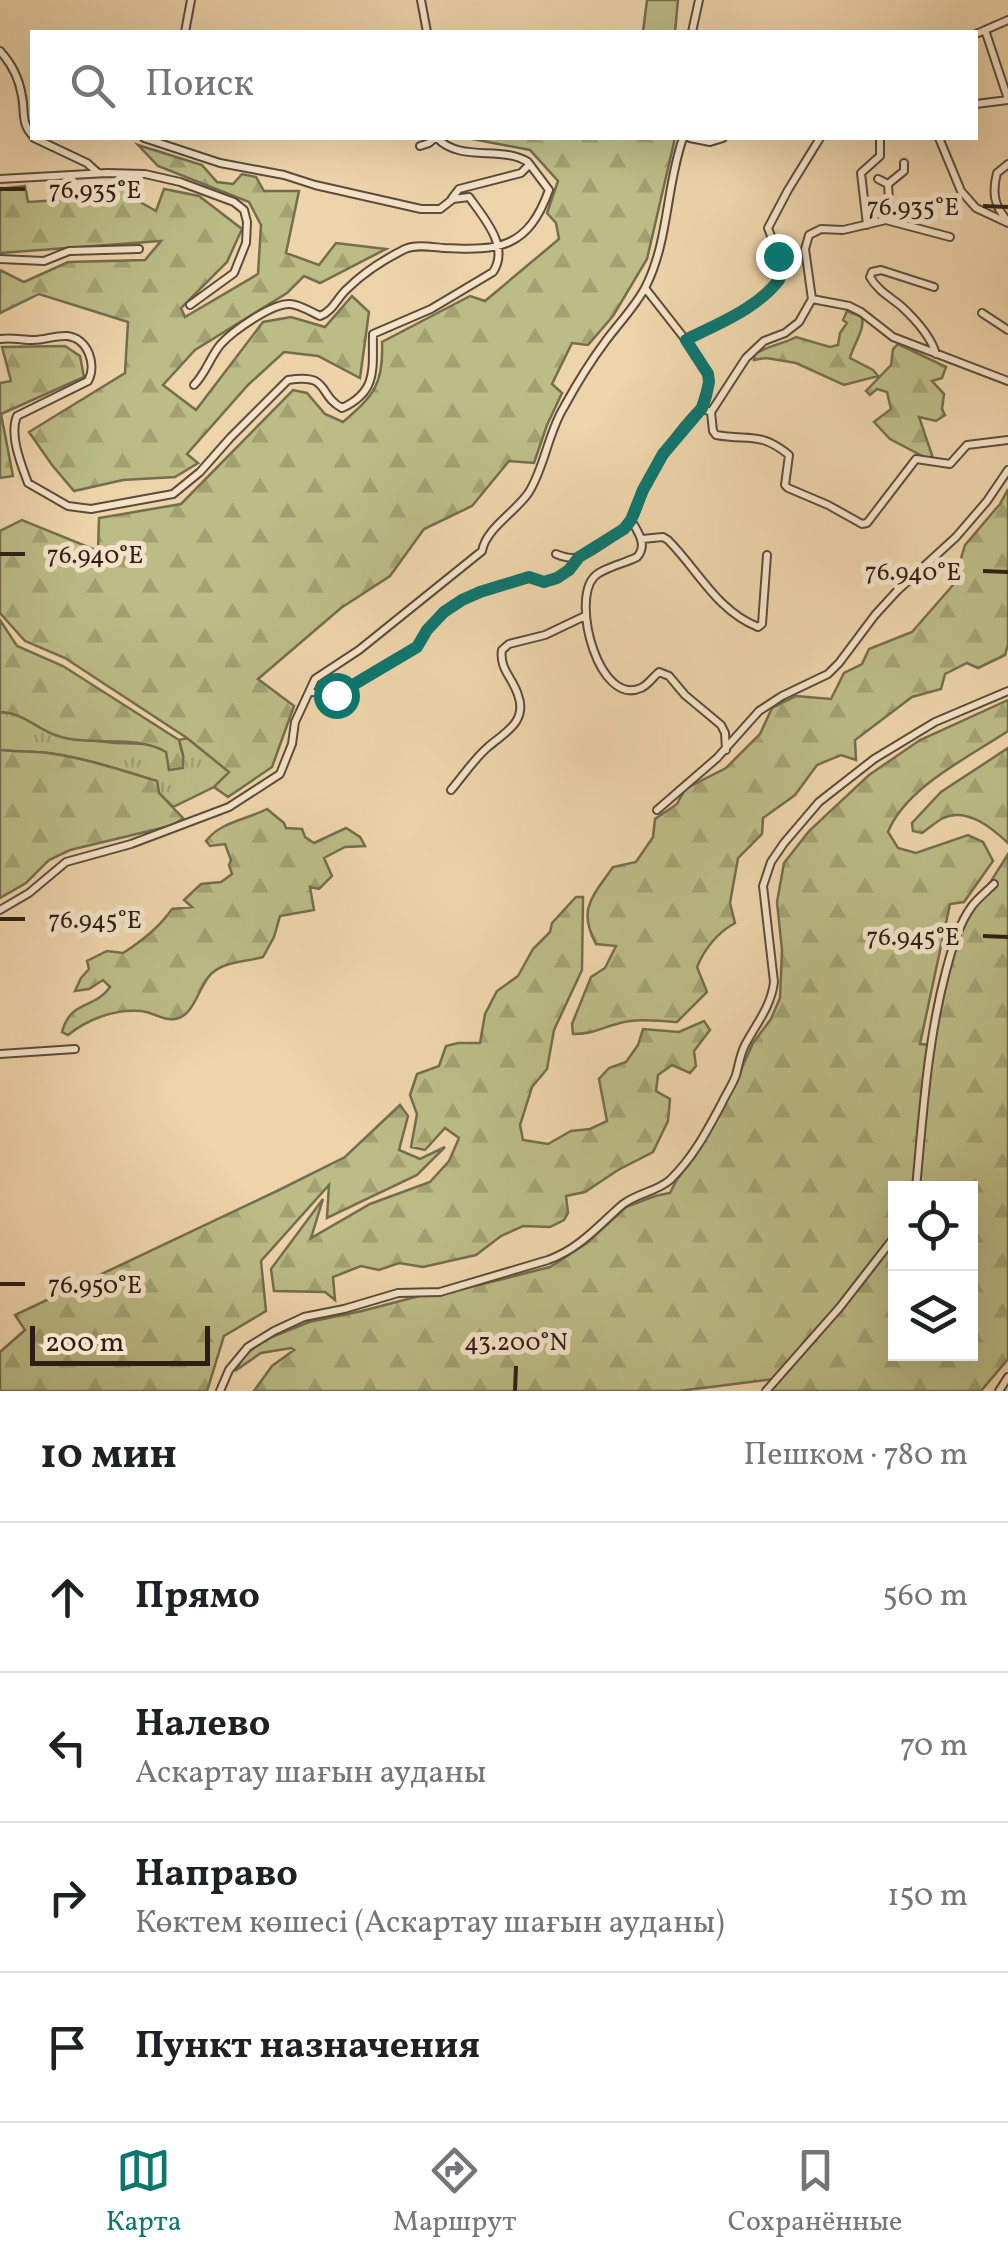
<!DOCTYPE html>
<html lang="ru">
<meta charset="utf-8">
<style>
:root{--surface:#fff;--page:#f6f6f6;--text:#202124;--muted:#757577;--line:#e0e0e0;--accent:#0f766e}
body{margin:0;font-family:Vollkorn,serif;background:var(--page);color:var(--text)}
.controls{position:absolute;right:30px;bottom:30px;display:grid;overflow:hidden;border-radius:0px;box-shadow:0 10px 40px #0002}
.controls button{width:90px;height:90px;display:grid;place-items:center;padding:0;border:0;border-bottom:2px solid var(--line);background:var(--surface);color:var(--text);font:50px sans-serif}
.scale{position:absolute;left:30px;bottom:25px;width:180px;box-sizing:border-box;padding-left:10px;border:5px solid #2d1e15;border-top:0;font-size:28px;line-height:35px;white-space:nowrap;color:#2d1e15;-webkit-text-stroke:8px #f4e3c8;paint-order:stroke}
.stop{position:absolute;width:30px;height:30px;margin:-22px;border:8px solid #0f766e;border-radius:50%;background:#fff}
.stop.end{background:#0f766e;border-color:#fff;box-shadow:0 2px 10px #0008}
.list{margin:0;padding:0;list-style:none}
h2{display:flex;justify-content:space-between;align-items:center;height:130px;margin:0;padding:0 40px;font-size:42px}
h2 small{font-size:32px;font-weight:400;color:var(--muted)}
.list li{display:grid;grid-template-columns:65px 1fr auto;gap:30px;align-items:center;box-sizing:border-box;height:150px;padding:0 40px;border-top:2px solid var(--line)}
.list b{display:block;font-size:38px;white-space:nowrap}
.list p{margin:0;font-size:32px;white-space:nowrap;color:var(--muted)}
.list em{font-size:32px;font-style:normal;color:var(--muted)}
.icon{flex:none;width:55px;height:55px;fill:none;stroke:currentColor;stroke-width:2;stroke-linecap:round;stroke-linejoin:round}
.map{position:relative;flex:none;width:1008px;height:1391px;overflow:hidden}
.search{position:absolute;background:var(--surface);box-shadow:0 10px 40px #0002;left:30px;right:30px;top:30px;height:110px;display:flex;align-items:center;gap:25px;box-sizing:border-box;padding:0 35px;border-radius:0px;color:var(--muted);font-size:38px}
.sheet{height:730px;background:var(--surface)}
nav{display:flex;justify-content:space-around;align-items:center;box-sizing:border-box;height:140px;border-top:2px solid var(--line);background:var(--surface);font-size:28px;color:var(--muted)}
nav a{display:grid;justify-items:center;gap:5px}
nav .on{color:var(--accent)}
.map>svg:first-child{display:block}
.grass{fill:url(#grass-tufts);stroke:#746d4e;stroke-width:2.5}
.forest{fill:url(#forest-firs);stroke:#746d4e;stroke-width:2.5;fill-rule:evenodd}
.pitch{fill:#bcbc86;stroke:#746d4e;stroke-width:2.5}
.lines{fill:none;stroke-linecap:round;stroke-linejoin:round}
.street-casing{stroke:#5d4c3a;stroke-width:10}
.street{stroke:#f4e3c8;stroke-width:6}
.route{stroke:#0f766e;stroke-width:12}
.ticks{fill:none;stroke:#2d1e15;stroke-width:4}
.ticks-label{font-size:25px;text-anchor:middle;fill:#2d1e15;stroke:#f4e3c8;stroke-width:10;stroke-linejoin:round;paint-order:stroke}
</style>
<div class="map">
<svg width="1008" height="1391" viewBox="0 0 1008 1391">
<defs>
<pattern id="grass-tufts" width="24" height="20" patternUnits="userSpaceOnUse" patternTransform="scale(2.5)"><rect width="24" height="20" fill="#bcbc86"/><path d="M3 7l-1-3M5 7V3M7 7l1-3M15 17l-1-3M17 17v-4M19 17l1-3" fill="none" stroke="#a2a173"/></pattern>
<pattern id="forest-firs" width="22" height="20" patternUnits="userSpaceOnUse" patternTransform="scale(2.5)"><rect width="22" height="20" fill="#bcbc86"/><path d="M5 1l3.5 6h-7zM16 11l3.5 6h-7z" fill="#a2a173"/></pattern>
</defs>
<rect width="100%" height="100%" fill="#eed4aa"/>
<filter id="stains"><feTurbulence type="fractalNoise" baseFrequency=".002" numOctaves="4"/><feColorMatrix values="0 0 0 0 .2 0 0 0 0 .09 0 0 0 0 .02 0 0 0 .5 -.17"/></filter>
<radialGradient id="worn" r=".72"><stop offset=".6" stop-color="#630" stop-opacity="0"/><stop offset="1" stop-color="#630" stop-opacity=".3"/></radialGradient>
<path class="grass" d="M0 712 15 713 58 736 115 743 153 744 166 751 183 756 179 740 187 738 230 772 214 787 173 807 159 793 156 781C121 770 85 758 48 753 32 751 16 752 0 750Z"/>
<path class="forest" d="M467 138H675L647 259 613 316 588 345 572 343 552 384 562 393 547 425 534 463 509 461 472 506 424 529 390 576 341 608 258 679 294 706 272 767 228 797 214 787 229 772 187 738 65 658 25 641 0 613V531L22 520 98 551 99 518 181 504 293 390 307 393 325 414 343 422C373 396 384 385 382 342L470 296 485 301 559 239 556 223 547 213 558 181 530 150Z
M138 145 202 165 217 182 233 184 242 174 256 177 264 191H299L286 253 319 265 336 243 386 249 320 283 304 276 287 293 195 350 163 385 196 410 263 322 291 317 325 327 352 296 369 312 360 378 318 356 284 352 248 385 187 454 198 463 175 477 123 480 74 491 52 465 29 432 125 373 128 322 39 294 0 313V270L24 282 68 262 145 260 161 241 0 253V189L25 186 28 202 93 198 99 182 127 181 133 198 156 211 164 189 199 196 242 229 227 262 181 308 185 317 258 274 261 225 249 202 158 166Z
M847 311 862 317C865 330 853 345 850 358L873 370 878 376 844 385 796 363 766 358 754 360 755 354C767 346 783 344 796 337L830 347 838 345 840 333 847 323 843 320Z
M898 344 946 367 942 378 932 381 944 394 942 409 945 415 936 421 919 417 933 458 928 459 890 439 874 422 891 409 887 392 877 389 870 395 866 391 891 365 893 349Z
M65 346 80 356 84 377 1 414 13 476 0 478V383L11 381 2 347Z
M1008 489V644L1005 655 978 668 967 663 945 674 941 689 912 697 855 740 856 760 841 755 817 765 795 795 763 818 762 834 738 858 730 903 735 923C717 933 705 948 697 967L707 992 677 1022C658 1021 638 1018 620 1023 601 1028 593 1034 573 1034L572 1024 591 977 605 968 616 946 596 944C577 909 593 896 613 867L636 862 653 837 655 819 677 804 685 789 726 768 760 734 772 708 796 696 831 699 844 673 862 664 869 649 912 632 953 585 965 545 1000 504Z
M0 620 17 646 63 666 179 740 183 756V768L169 770 166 752C137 734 91 747 58 736 36 729 25 713 0 712Z
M1008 700V731C969 757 906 787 888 832L898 848 916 853 968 835 983 842 993 861 964 902 950 904 920 1044 932 1045 958 934 1008 854V1359L981 1391H766L774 1379 679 1391H254L272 1366 294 1350 291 1348 261 1353 235 1371 244 1356 262 1341 309 1322 362 1311 423 1295 443 1294 550 1267 587 1243 626 1207 655 1196 670 1193 676 1181 708 1135 732 1090 753 1043 771 1019 780 998 782 950 777 902 784 863 809 831 869 775 920 740ZM896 1188H970V1354H896Z
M1008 748V843C992 828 967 807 943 818 936 822 929 828 922 833L913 831 912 823 941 792Z
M0 750C16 752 32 751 48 753 85 758 121 770 157 781L159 793 183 818 174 825 70 850 49 860 26 883 0 898Z
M267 809 284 823 286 828 302 829 305 837 314 843 346 828 360 837 365 846 345 847 324 858 332 876 319 889 310 887 314 910 280 916 274 937 263 957C246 962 224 961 211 974 199 986 195 1012 179 1018 165 1023 154 1012 141 1011 114 1009 88 1019 68 1035L62 1032C71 999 94 1010 110 987L103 980 89 989 75 991 81 978 89 969 87 961 107 951 123 953C142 941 159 928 172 909L192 907 184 900 201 884 221 882 232 874 229 865 231 860 225 844 210 846 206 841C220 822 246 820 267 809Z
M576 897H583L582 970 554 1030 547 1069 532 1087 520 1125 523 1140 548 1144 571 1131 590 1129 607 1121 599 1079 609 1068 626 1062 638 1045 643 1029 679 1032 704 1021 710 1030 694 1051 696 1066 690 1073 672 1065 658 1075 656 1091 670 1099 668 1121 653 1152 618 1170 585 1192 566 1196 568 1213 564 1220 550 1227 523 1226 501 1236 476 1255 423 1267 399 1263 379 1270 361 1266 333 1277 335 1300 325 1292 274 1291 271 1269 323 1199 311 1238 370 1204 430 1182 449 1161 459 1138 445 1128 425 1150 411 1147 417 1114 410 1095 417 1074 439 1066 446 1046 458 1043H480L485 1014 497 991 518 976 533 949 550 932 552 923Z
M400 1105 408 1116 399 1150 420 1159 445 1147 417 1175 327 1218 329 1185 261 1261 266 1311 224 1336 207 1391H0V1352L25 1330 15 1315 279 1190 345 1157Z"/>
<path class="pitch" d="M647 0H678L675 32H643Z"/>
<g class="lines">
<defs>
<path id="street" d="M421 0 427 32
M985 30 1008 99
M185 32 191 0
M692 32 699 0
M976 34 1008 20
M0 51C12 64 19 78 22 96 25 111 21 123 32 135
M976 104 1008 100
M34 138 87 163 98 173
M144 138 220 163 284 175 315 185 421 209H440L453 199 452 198 459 189 521 173 528 166V162C501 145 461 163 437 138
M690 138 710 142 723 138
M939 138 961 191 976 208 1008 223
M420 146 429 143 435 138
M0 179 107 173 145 174 180 182 234 202 244 210 247 222 246 243 234 273 190 305
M878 179 888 184
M886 220 889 200 888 184 904 171V163
M1007 220C994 206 992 192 997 173L1008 164
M867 225 861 173 880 156V138
M0 259 44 261 69 251 139 249
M934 287 881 270 872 272 870 277C877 290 890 297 901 306 914 318 931 337 936 354
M645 288 685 339 709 374V382L701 408
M812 299 805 249 809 235 821 229 843 230 886 220 950 237
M982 313 1008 330
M0 339C11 337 22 340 33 340 45 340 56 335 67 336 88 338 97 365 88 381L17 416C9 435 21 464 28 483L68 506 91 509 173 494 200 472 230 438 288 380C331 373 317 395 342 408 379 391 372 367 373 334L431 309 493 272C510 247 484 218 469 197L453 199
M685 339C719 323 755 310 779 280L778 255 768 228 788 190 820 138
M194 385C206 373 210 357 221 344 233 331 272 303 290 304 301 305 311 312 320 316 333 311 337 298 347 289 363 273 385 259 405 249 416 244 432 247 444 248 500 251 528 248 549 190L528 162
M711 412 713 431 716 435C749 441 760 431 789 455L785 485 788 488 828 505 862 524 867 523 916 459 950 464 967 445 1008 440
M631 520C638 532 648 545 637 557 626 563 602 568 594 577 571 602 599 707 641 688 648 685 653 677 659 672L669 676 685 695 721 725 725 733 726 750
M642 539 663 537 668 540C698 570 717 611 758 627L762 624 767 555
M556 554C563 557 572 559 579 557 589 554 625 529 631 521 638 510 640 496 646 484 661 456 679 430 701 408L711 412 746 358 764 341 785 333 799 322 812 299 849 306 861 312 893 337 1008 381
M310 691 326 696 336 695 417 647 427 630 444 611 462 600 480 592 529 577 544 582 557 578 569 570 579 558
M451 790C463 776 474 759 488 747 504 733 528 722 518 695 513 678 499 669 502 650L509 644 545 635 585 616
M657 810 717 758 759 711 782 696 828 674 839 663 875 615 897 591 956 537 987 501 1008 470
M0 910 29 893 66 862 131 844 229 807 280 774 292 744 295 722 315 679 359 650 482 551C486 528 516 512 529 492 545 466 548 433 564 407 576 385 590 362 605 342 618 324 636 306 646 286 669 240 666 186 683 138
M0 1054 75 1049
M916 1188C923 1115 927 1043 946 971 952 949 958 925 972 906 978 898 987 891 994 884
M220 1391 229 1370 248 1347 274 1331 304 1317 344 1309 398 1293 440 1292 548 1260C579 1249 598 1226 622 1205 637 1193 656 1192 670 1180 693 1158 707 1131 722 1103 726 1094 733 1084 736 1075 739 1064 740 1055 745 1045 756 1024 771 1007 774 982L763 886 771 862 784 843 819 802 874 759 935 722 1008 691
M766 1391 840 1307 896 1235
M999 1391 1008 1377"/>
</defs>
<use href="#street" class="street-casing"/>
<use href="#street" class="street"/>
</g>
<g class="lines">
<path class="route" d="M336 695 417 647 427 630 444 612 462 600 480 592 529 577 544 582 557 578 569 570 579 557 624 529 631 520 643 490 663 454 702 408 706 396 709 382 708 374 686 340C719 323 755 310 779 280L778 256"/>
</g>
<path class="ticks" d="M0 189H25M983 206 1008 207M0 554H25M983 571 1008 572M0 919H25M983 936 1008 937M0 1284H25M515 1391 516 1366"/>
<g class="ticks-label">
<text x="95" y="198">76.935°E</text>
<text x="913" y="215">76.935°E</text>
<text x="95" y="563">76.940°E</text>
<text x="913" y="580">76.940°E</text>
<text x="95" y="928">76.945°E</text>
<text x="913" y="945">76.945°E</text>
<text x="95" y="1293">76.950°E</text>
<text x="516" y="1350">43.200°N</text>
</g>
<rect width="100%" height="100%" filter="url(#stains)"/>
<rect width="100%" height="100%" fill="url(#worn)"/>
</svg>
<div class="controls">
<button><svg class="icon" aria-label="locate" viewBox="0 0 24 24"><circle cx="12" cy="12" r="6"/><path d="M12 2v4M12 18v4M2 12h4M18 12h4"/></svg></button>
<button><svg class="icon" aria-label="layers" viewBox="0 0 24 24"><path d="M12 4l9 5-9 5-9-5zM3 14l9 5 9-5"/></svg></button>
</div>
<div class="scale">200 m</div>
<div class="stop" style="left:336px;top:695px"></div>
<div class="stop end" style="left:778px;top:256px"></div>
<div class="search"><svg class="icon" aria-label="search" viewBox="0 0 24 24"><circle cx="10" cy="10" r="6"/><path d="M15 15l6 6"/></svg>Поиск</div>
</div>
<section class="sheet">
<h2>10 мин<small>Пешком · 780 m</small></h2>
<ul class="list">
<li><svg class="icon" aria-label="ahead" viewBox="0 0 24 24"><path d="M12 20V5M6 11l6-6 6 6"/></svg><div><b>Прямо</b></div><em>560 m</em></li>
<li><svg class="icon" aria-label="left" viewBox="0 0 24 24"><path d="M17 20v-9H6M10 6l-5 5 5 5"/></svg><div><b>Налево</b><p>Аскартау шағын ауданы</p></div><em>70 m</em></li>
<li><svg class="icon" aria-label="right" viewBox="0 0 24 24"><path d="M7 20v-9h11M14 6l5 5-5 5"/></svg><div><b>Направо</b><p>Көктем көшесі (Аскартау шағын ауданы)</p></div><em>150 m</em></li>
<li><svg class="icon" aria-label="arrive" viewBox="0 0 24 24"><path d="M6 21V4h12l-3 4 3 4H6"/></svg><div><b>Пункт назначения</b></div></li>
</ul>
</section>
<nav>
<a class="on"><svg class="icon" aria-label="map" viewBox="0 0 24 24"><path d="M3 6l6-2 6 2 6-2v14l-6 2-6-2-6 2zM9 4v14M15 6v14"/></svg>Карта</a>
<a><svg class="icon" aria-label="directions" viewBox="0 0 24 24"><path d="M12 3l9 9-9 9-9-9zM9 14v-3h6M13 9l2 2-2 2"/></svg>Маршрут</a>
<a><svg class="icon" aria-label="saved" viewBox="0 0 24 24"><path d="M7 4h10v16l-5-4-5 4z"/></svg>Сохранённые</a>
</nav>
